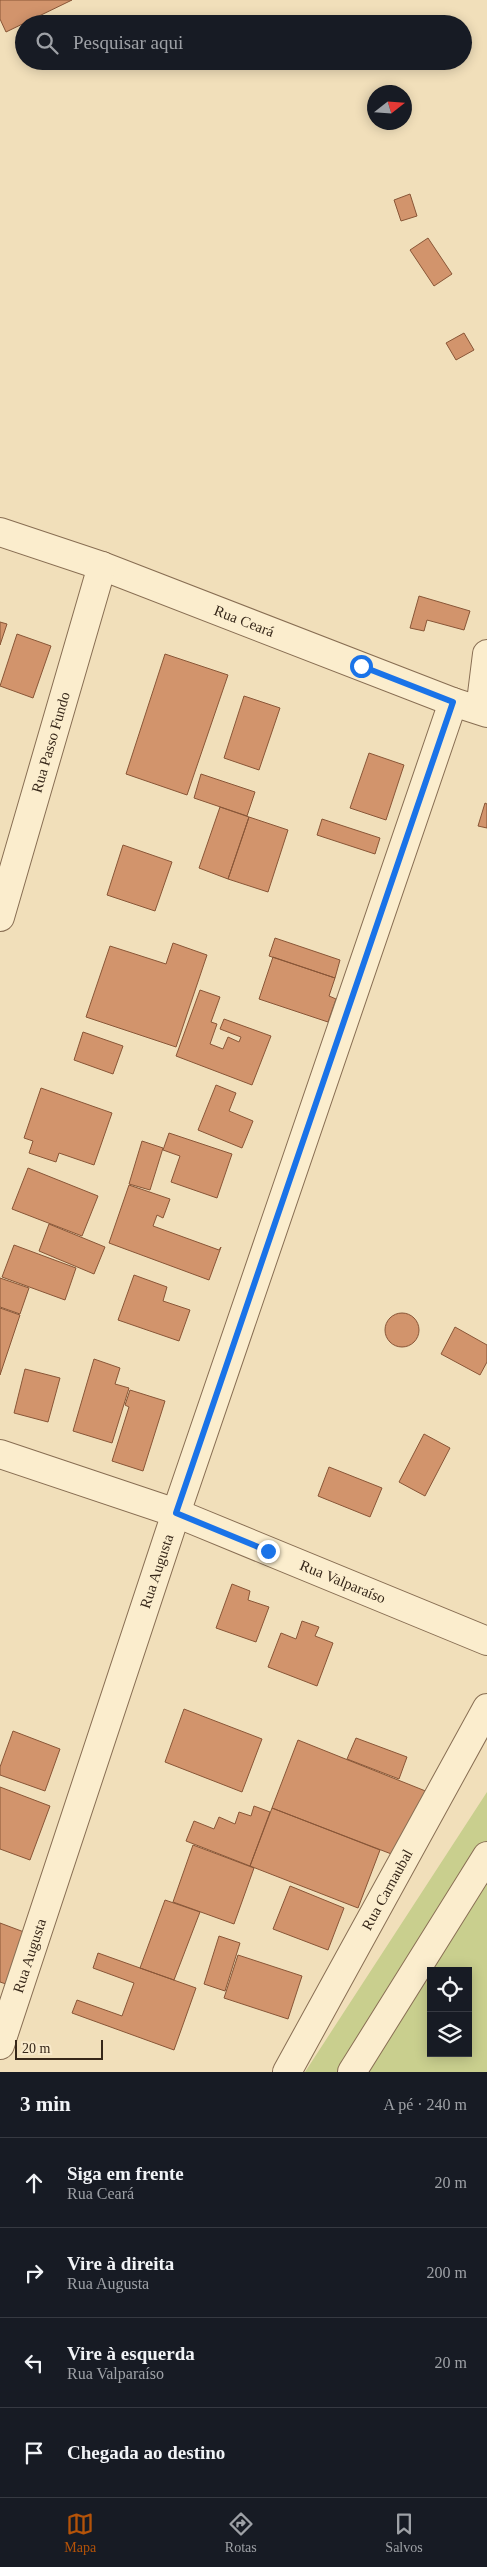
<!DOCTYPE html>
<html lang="pt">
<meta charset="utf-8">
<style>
:root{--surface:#171b24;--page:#242831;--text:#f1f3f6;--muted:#9ea1a6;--line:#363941;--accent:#b45309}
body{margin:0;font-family:"Times New Roman",serif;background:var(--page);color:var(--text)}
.controls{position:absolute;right:15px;bottom:15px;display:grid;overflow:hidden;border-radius:0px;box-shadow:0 2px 12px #0003}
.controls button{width:45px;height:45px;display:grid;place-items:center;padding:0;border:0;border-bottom:1px solid var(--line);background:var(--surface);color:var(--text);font:25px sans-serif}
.compass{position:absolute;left:367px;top:85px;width:45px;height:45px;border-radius:50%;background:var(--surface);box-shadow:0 2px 12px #0003;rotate:73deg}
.scale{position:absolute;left:15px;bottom:12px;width:88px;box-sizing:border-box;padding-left:5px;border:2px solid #362719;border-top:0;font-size:14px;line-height:18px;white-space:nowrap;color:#362719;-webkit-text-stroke:4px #f8e9ca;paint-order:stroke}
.stop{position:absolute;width:15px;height:15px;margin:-11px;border:4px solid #1a73e8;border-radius:50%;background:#fff}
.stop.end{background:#1a73e8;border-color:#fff;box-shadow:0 1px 5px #0008}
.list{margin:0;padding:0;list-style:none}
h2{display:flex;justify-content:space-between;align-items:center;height:65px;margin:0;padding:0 20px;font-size:21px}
h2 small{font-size:16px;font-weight:400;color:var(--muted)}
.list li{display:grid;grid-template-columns:32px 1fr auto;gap:15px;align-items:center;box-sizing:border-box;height:90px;padding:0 20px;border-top:1px solid var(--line)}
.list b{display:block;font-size:19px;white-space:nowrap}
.list p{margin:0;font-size:16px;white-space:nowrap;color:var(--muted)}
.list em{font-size:16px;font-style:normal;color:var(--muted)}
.icon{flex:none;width:28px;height:28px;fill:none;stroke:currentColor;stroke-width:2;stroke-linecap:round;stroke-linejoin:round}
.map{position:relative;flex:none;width:487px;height:2072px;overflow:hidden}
.search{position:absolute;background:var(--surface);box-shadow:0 2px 12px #0003;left:15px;right:15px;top:15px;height:55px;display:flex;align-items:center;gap:12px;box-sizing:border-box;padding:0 18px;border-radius:28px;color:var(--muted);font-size:19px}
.sheet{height:425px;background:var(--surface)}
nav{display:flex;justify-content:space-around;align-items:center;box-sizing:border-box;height:70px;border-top:1px solid var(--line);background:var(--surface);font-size:14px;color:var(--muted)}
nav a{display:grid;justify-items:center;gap:2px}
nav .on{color:var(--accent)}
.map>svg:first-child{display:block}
.green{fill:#c9cf8e;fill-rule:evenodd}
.building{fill:#d2946c;stroke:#895637}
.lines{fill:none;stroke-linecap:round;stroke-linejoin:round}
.minor-casing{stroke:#886e53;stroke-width:30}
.minor{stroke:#fbedcd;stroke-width:28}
.route{stroke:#1a73e8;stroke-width:6}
.labels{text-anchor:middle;stroke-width:4;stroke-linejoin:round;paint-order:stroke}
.street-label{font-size:15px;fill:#362719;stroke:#f8e9ca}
</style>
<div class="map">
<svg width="487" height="2072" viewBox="0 0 487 2072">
<rect width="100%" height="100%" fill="#f1dfba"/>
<path class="green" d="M487 1792V2072H305ZM431 1971H468V2053H431Z"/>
<path class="building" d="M0 0H72L6 32 0 19Z
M410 194 417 216 401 221 394 200Z
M428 238 452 274 434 286 410 250Z
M464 333 474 350 456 360 446 343Z
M419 596 470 611 464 630 427 620 424 631 410 628Z
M0 622 7 624 0 645Z
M17 634 51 646 33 698 0 686Z
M165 654 228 675 187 795 126 774Z
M244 696 280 708 259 770 224 758Z
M369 753 404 765 386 820 350 808Z
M201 774 255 792 247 816 194 798Z
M485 803 487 804V828L478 826Z
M220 807 249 817 228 879 199 868Z
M249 817 288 830 268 892 228 879Z
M322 819 380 838 375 854 317 835Z
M123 845 172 862 155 911 107 895Z
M275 938 340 960 335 978 269 956Z
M173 943 207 955 176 1047 86 1017 110 946 166 964Z
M273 957 335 978 329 996 336 999 328 1022 259 999Z
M200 990 220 997 211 1022 217 1024 210 1044 223 1049 228 1037 239 1042 241 1037 220 1029 224 1019 271 1036 252 1085 176 1056Z
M83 1032 123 1046 113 1074 74 1060Z
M216 1085 236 1093 229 1111 253 1121 242 1148 198 1130Z
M41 1088 112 1113 94 1165 59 1153 56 1162 29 1153 33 1141 24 1138Z
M169 1133 232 1154 217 1198 171 1182 180 1156 163 1150Z
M142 1141 163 1148 150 1190 129 1184Z
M28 1168 98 1196 82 1236 12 1209Z
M129 1185 170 1199 163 1218 157 1215 153 1226 219 1250 221 1247 209 1280 109 1243Z
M49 1224 105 1247 94 1274 39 1251Z
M14 1245 76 1268 65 1300 2 1277Z
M134 1275 167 1287 163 1301 190 1310 179 1341 118 1320Z
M0 1278 29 1288 20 1314 0 1307Z
M0 1308 20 1315 0 1375Z
M385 1330a17 17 0 1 1 34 0a17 17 0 1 1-34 0Z
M455 1327 487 1345V1362L480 1375 441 1354Z
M94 1359 120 1368 115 1384 129 1388 112 1443 73 1431Z
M25 1369 60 1378 48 1422 14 1413Z
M130 1390 165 1401 143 1471 112 1461 129 1407 125 1405Z
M424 1434 450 1448 425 1496 399 1482Z
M329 1467 382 1488 370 1517 318 1496Z
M232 1584 250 1591 248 1600 269 1607 256 1642 216 1628Z
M302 1621 319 1627 315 1636 333 1643 317 1686 268 1667 281 1633 296 1639Z
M184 1709 262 1739 242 1792 165 1762Z
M13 1731 60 1749 45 1791 0 1775V1767Z
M356 1738 407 1757 399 1779 347 1759Z
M298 1740 428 1792 394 1855 272 1808Z
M0 1787 50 1806 30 1860 0 1849Z
M254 1806 270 1812 250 1866 186 1841 194 1821 214 1829 219 1817 235 1824 239 1812 251 1816Z
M272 1808 380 1850 358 1908 250 1866Z
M193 1845 254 1868 234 1924 173 1902Z
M290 1886 344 1908 328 1950 273 1929Z
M165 1900 200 1912 174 1980 140 1968Z
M0 1923 24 1932 6 1984 0 1982Z
M219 1936 240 1943 225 1991 204 1984Z
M98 1953 196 1988 174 2050 72 2013 77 2000 122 2016 134 1983 93 1968Z
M238 1955 302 1976 288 2019 224 1998Z"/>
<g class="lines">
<defs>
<g id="minor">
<path id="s1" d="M0 532 102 566 453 702 487 713"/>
<path d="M480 710 487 654"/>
<path id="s2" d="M0 917 102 566"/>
<path id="s3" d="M0 1454 176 1513 487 1641"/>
<path id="s4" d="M0 2045 176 1513 453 702"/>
<path id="s5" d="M287 2072 487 1708"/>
<path d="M352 2072 487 1856"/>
</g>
</defs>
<use href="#minor" class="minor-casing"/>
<use href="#minor" class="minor"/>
</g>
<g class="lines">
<path class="route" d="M268 1551 176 1513 453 702 361 666"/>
</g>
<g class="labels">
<g class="street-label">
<text dy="5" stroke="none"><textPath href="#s1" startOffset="260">Rua Ceará</textPath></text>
<text dy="5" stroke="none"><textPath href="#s2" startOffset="182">Rua Passo Fundo</textPath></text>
<text dy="5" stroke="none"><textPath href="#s4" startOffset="499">Rua Augusta</textPath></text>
<text dy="5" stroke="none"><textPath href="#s3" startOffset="366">Rua Valparaíso</textPath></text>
<text dy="5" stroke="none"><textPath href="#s5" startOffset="208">Rua Carnaubal</textPath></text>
<text dy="5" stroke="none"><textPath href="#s4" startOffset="94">Rua Augusta</textPath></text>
</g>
</g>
</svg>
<div class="controls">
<button><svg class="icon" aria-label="locate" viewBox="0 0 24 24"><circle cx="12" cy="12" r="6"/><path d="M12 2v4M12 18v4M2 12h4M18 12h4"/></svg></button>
<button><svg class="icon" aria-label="layers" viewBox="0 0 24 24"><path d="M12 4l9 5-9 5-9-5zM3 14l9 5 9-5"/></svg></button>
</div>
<svg class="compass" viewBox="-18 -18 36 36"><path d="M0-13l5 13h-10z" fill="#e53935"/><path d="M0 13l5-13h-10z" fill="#9ea1a6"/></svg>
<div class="scale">20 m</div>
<div class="stop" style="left:361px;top:666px"></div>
<div class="stop end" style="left:268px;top:1551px"></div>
<div class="search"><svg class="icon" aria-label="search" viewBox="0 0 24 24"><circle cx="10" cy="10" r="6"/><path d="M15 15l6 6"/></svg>Pesquisar aqui</div>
</div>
<section class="sheet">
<h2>3 min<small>A pé · 240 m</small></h2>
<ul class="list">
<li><svg class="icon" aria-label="ahead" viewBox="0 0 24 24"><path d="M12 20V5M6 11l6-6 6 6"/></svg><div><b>Siga em frente</b><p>Rua Ceará</p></div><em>20 m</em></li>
<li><svg class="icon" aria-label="right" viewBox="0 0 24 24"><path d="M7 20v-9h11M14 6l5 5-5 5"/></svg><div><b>Vire à direita</b><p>Rua Augusta</p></div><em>200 m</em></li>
<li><svg class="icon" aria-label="left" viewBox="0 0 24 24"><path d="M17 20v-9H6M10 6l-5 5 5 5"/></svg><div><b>Vire à esquerda</b><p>Rua Valparaíso</p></div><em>20 m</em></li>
<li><svg class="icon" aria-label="arrive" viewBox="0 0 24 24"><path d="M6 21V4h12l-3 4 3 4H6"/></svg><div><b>Chegada ao destino</b></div></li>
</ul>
</section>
<nav>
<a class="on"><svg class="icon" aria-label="map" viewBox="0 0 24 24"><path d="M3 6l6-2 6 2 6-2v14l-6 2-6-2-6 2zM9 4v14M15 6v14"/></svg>Mapa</a>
<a><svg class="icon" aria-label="directions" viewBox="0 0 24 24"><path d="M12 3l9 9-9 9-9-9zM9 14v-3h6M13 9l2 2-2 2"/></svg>Rotas</a>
<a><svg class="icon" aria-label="saved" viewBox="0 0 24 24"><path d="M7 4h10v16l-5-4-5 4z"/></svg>Salvos</a>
</nav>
